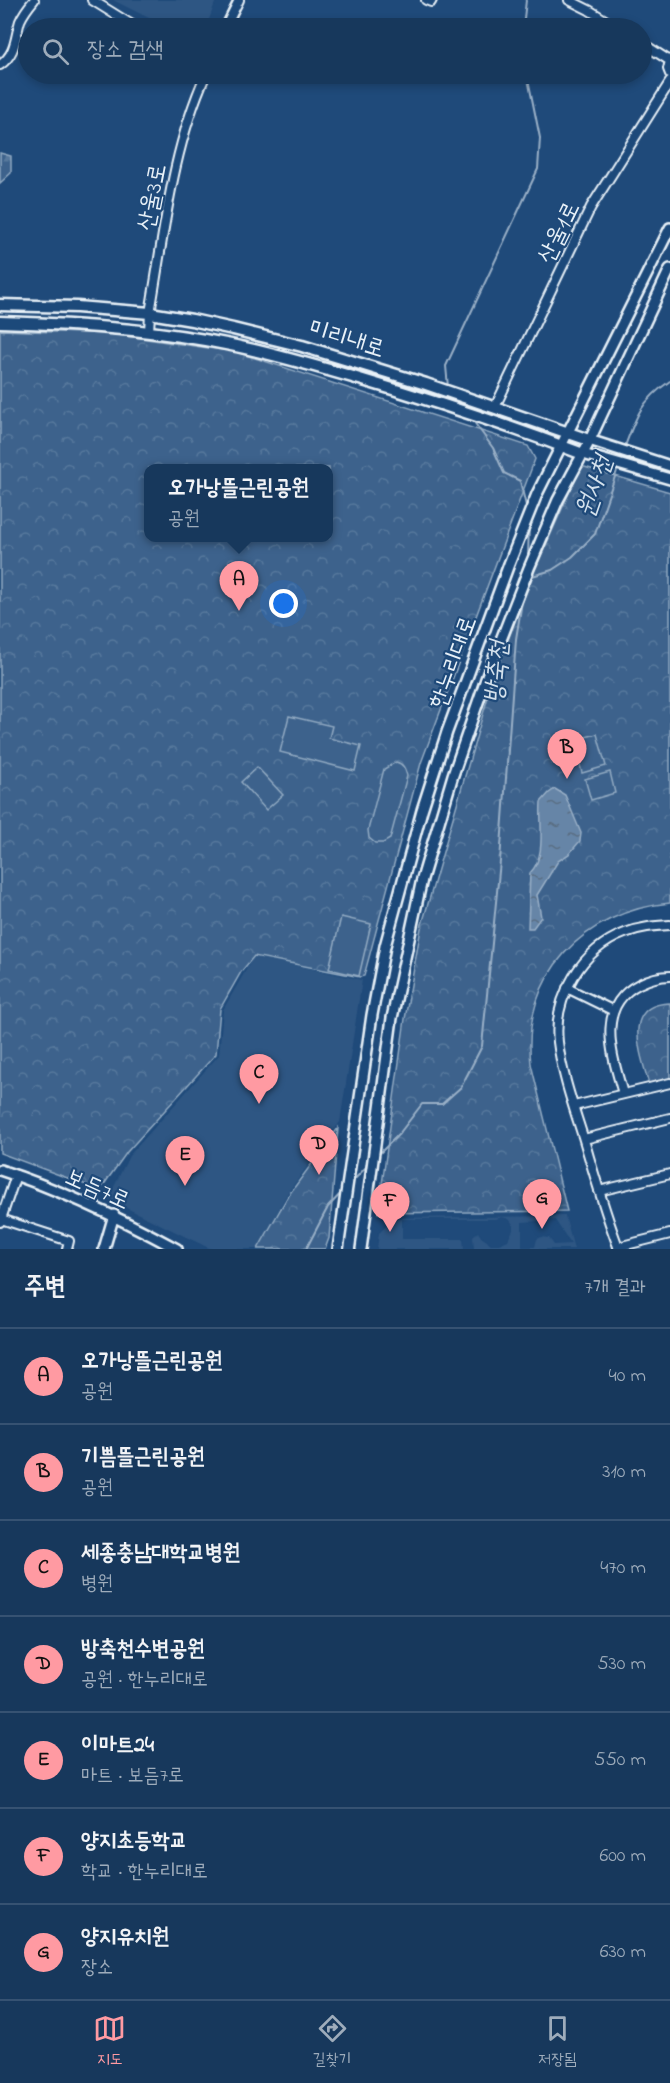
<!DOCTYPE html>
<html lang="ko">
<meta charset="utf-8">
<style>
:root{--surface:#17385c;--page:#244365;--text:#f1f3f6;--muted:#9eacbb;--line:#365272;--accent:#ff9aa2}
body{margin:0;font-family:"Indie Flower","Poor Story",sans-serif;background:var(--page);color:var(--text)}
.you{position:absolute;left:284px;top:604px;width:21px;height:21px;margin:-15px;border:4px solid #fff;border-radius:50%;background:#1a73e8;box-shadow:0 0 0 9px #1a73e833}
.badge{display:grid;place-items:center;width:39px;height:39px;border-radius:50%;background:var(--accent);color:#111;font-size:20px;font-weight:700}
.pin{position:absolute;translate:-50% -50px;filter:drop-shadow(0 2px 3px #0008)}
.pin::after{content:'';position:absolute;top:32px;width:21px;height:18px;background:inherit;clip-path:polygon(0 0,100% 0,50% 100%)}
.popup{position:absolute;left:144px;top:464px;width:189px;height:78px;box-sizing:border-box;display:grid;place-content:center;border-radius:12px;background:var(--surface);filter:drop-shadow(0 2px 4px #0005);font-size:20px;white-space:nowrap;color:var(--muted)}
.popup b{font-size:22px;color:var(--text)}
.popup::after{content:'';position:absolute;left:50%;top:100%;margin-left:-12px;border:12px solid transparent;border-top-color:var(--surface)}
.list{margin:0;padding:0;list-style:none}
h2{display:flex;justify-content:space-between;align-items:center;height:78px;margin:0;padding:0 24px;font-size:26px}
h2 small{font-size:20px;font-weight:400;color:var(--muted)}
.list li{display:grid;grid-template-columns:39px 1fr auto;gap:18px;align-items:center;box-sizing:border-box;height:96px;padding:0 24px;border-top:2px solid var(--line)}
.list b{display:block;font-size:22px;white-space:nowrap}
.list p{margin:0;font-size:20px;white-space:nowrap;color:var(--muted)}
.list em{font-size:20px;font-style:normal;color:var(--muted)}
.icon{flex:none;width:33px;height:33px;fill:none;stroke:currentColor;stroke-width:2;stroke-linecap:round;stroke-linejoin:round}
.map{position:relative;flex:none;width:670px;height:1249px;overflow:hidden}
.search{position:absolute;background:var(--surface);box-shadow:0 3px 9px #0003;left:18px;right:18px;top:18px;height:66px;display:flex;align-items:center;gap:15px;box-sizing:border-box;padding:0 21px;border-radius:33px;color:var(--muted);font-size:22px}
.sheet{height:750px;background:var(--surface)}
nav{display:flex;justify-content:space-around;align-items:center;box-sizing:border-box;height:84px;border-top:2px solid var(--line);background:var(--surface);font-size:16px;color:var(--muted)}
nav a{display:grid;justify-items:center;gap:3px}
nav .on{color:var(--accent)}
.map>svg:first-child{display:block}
.built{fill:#2e5683;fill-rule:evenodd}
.forest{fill:url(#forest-firs);stroke:#92aac2;stroke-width:1.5}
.park{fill:url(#park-crowns);stroke:#92aac2;stroke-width:1.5;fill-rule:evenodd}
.pitch{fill:#3c628c;stroke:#92aac2;stroke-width:1.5}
.water{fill:url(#water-ripples);stroke:#9ab0c7;stroke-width:1.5}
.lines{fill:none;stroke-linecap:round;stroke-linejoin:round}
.stream{stroke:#9ab0c7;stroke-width:2}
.minor-casing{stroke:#e8f1f8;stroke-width:12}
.tertiary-casing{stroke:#e8f1f8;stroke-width:14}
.secondary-casing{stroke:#e8f1f8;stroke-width:15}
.minor{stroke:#1f4a7a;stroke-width:8}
.tertiary{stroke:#1f4a7a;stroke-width:9}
.secondary{stroke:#1f4a7a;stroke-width:10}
.labels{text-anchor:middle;stroke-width:4.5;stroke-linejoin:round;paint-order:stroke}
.street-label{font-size:24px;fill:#e8f1f8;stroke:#1f4a7a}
.water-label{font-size:26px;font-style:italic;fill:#d4e1ec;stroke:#1f4a7a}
</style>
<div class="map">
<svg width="670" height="1249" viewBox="0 0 670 1249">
<defs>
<pattern id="forest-firs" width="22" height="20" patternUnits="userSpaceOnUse" patternTransform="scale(1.5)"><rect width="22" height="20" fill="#3c628c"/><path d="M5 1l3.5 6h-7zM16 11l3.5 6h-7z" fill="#58799d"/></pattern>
<pattern id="park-crowns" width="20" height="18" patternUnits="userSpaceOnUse" patternTransform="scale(1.5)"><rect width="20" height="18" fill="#3c628c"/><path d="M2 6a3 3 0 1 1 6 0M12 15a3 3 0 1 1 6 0" fill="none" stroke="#58799d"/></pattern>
<pattern id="water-ripples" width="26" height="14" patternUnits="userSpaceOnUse" patternTransform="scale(1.5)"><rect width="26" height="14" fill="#6685a7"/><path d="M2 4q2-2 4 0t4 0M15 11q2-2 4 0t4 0" fill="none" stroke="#596d82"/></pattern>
</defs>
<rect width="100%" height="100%" fill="#1f4a7a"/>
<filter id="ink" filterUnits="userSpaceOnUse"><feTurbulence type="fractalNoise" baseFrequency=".0167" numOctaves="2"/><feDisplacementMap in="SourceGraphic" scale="12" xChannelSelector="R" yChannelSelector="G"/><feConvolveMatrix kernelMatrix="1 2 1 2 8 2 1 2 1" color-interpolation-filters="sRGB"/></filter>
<g filter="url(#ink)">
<path class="built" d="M113 0H216L206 28H169Z
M254 956 362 980 340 1122 287 1194 258 1249H211L108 1199 129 1156 219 1055 223 1010Z
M565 1216 574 1249H474L473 1236 478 1232 481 1237 491 1244H499L508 1240 513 1230V1224L509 1219 502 1217 496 1219H402V1239H463L464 1249H377L379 1233 395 1218ZM555 1220 571 1244 554 1245 549 1238 542 1237 537 1239 535 1247H522V1222Z"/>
<path class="forest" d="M0 153 11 156V173L0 183Z"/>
<path class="park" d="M0 330 112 334 236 352 528 446 535 459 421 763 364 976 360 977 254 956 241 972 220 1009 216 1054 127 1152 100 1190 0 1153ZM149 468H329V538H149Z
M581 466 670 492V903C584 911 521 975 531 1064L567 1211 378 1213 405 1019 421 928 494 676 535 570Z
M670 1003V1083L650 1088C642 1057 619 1004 670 1003Z
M338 1128 329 1238 325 1249H258L288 1196Z"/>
<path class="pitch" d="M289 716 332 726 329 738 361 746 355 771 280 752Z
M597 734 606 766 582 773 574 740Z
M396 762C404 764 405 769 407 776L390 839 383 843H375L369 838 368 830 384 769Z
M257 767 283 795 266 810 241 782Z
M610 772 615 793 591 800 585 779Z
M341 917 371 924 359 976 329 969Z"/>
<path class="water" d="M555 789 565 795 581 833 580 841 569 854 558 861 537 895 541 917 533 928H528L530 873C547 856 539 825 541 802L549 793Z"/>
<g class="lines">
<path class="stream" d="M523 28 526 0
M448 387 446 366 538 169 540 138 527 74
M471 418 493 448 504 473 520 481 527 510
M624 449C636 416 641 401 670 381
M528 560 529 521
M529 577 552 570 572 557 595 534 618 468
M377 1156 399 1134 422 1104H442L461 1087 482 1046 500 861 516 639 523 595
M352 1182 369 1164
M306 1249 328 1207 344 1190"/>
<defs>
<path id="minor" d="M92 0 137 28
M426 0 431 2 432 0
M569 0 589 10 618 28
M225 28 239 0
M642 43 670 61
M670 61 668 69 670 74
M0 65C16 54 15 38 20 21 23 14 29 6 34 0
M149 332 150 313C164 233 172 149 206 74
M495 407 591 207 670 82
M567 988 614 1011
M623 1094C613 1057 594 1007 639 984 649 979 658 976 670 976
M574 1106 670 1083
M584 1139 670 1118
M599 1191 670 1174
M1 1219 69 1241 67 1249
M0 1222 16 1175
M618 1247 670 1234
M619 1249C605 1213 595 1177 584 1140 574 1108 562 1075 558 1042 553 997 582 949 625 933 640 927 654 926 670 925"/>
<path id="tertiary" d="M589 440 670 466
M583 454 670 479
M0 1170C62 1190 120 1218 177 1249
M104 1249 114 1215
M338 1249 372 1015 385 946 422 810 447 732 509 564 537 494 670 228
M361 1249 392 1018 422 879 453 775 488 673 529 568 558 500 588 444 670 269"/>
<path id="secondary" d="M0 305 77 307 150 313 192 320 233 329 302 346 426 384 589 440
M0 322C77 324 155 329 231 345 275 354 319 367 363 380 437 402 510 426 583 454"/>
</defs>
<use href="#minor" class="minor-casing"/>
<use href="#tertiary" class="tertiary-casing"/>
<use href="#secondary" class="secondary-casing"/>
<use href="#minor" class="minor"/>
<use href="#tertiary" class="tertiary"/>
<use href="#secondary" class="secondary"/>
</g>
</g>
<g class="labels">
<g class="street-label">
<text transform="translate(151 197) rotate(-79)" y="8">산울3로</text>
<text transform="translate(558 232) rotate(-64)" y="8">산울1로</text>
<text transform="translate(347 338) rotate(17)" y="8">미리내로</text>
<text transform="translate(452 662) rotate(-70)" y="8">한누리대로</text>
<text transform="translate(98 1188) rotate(24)" y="8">보듬7로</text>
</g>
<g class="water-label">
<text transform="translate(593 486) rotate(-71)" y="9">원사천</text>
<text transform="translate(495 672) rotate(-85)" y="9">방축천</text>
</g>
</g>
</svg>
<div class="you"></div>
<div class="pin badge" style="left:239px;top:611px">A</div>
<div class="popup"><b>오가낭뜰근린공원</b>공원</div>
<div class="pin badge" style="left:567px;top:779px">B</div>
<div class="pin badge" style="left:259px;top:1104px">C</div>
<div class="pin badge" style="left:319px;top:1175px">D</div>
<div class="pin badge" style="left:185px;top:1186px">E</div>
<div class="pin badge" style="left:390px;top:1232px">F</div>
<div class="pin badge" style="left:542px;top:1229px">G</div>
<div class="search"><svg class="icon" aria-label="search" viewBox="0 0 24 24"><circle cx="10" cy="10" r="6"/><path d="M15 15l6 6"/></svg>장소 검색</div>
</div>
<section class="sheet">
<h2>주변<small>7개 결과</small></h2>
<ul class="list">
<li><span class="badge">A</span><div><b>오가낭뜰근린공원</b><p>공원</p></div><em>40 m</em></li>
<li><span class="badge">B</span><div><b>기쁨뜰근린공원</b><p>공원</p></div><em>310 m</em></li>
<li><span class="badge">C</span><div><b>세종충남대학교병원</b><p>병원</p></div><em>470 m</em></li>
<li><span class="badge">D</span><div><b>방축천수변공원</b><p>공원 · 한누리대로</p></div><em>530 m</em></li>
<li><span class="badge">E</span><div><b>이마트24</b><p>마트 · 보듬7로</p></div><em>550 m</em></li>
<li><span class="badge">F</span><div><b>양지초등학교</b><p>학교 · 한누리대로</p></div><em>600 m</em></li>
<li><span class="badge">G</span><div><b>양지유치원</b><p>장소</p></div><em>630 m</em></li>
</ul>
</section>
<nav>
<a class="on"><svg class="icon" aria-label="map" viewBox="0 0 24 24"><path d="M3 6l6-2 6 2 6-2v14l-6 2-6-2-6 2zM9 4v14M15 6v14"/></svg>지도</a>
<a><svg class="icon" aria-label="directions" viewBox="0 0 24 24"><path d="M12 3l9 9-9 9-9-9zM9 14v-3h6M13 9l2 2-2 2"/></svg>길찾기</a>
<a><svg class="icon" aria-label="saved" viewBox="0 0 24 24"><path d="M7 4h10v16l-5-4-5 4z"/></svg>저장됨</a>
</nav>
